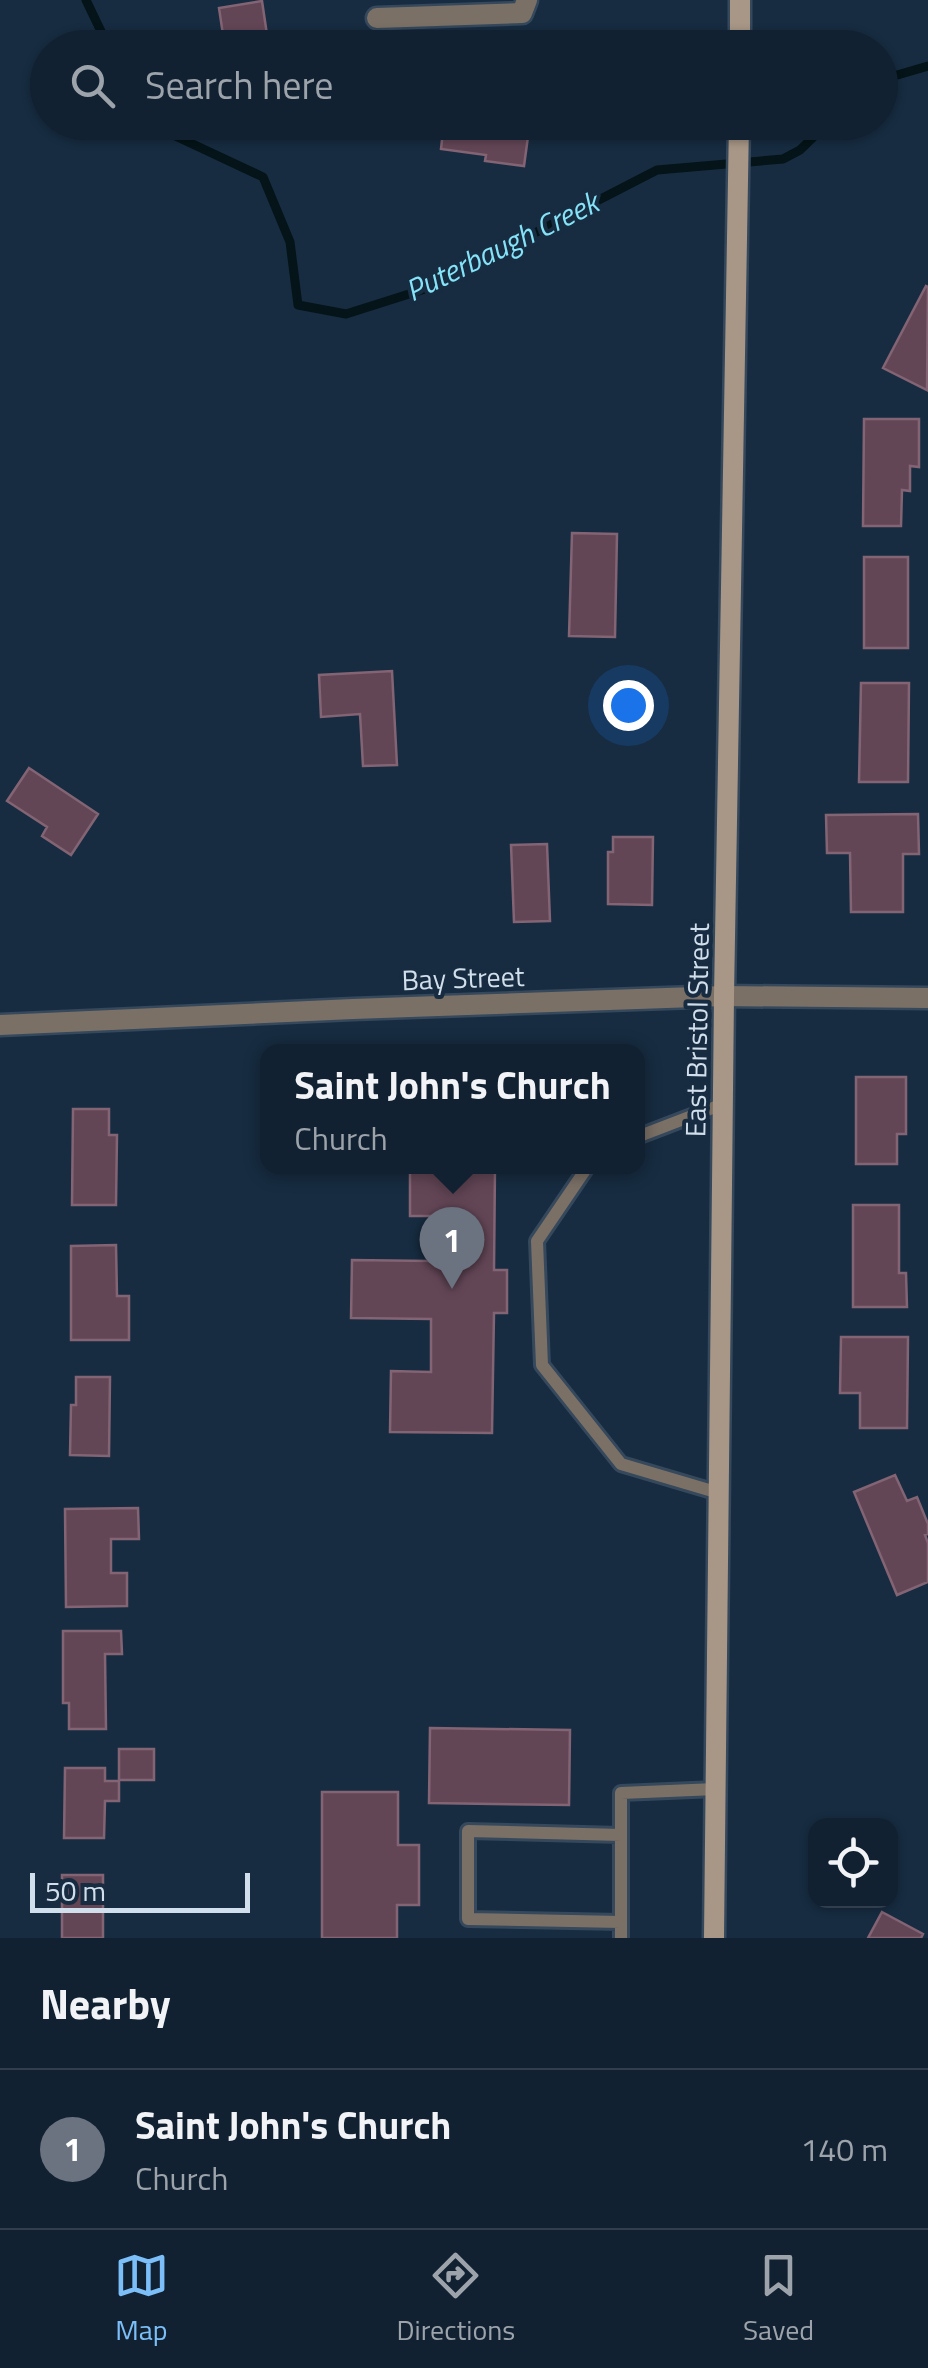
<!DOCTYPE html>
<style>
:root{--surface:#112131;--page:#1a2939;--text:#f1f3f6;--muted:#9ca3ab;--line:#303e4d;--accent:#7bbef8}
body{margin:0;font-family:"Titillium Web",sans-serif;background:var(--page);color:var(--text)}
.controls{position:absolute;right:30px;bottom:30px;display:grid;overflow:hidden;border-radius:20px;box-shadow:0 2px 8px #0004}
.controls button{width:90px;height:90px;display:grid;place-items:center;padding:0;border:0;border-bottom:2px solid var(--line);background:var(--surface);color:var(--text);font:50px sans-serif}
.scale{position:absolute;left:30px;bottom:25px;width:220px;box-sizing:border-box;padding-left:10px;border:5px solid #d1deeb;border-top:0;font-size:28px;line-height:35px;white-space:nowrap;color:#d1deeb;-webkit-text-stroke:8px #172c41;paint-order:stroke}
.you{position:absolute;left:628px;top:705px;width:35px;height:35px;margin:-25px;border:8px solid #fff;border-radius:50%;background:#1a73e8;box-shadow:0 0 0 15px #1a73e833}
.badge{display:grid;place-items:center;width:65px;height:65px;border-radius:50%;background:var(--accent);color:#fff;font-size:32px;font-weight:700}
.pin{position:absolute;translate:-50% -82px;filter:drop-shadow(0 2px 5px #0008)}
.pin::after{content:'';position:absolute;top:52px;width:35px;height:30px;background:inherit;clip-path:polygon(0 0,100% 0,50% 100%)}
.popup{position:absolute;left:260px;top:1044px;width:385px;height:130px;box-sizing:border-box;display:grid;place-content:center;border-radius:20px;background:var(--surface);filter:drop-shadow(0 2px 8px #0005);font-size:32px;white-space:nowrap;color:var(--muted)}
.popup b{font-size:38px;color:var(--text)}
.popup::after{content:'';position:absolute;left:50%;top:100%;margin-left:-20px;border:20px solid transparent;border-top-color:var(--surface)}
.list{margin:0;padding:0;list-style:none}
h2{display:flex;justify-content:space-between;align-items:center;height:130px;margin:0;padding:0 40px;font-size:42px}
h2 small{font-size:32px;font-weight:400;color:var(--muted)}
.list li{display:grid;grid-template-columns:65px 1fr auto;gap:30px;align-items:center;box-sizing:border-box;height:160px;padding:0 40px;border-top:2px solid var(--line)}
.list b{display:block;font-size:38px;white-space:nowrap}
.list p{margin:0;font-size:32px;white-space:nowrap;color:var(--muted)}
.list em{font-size:32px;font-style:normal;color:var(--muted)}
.icon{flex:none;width:55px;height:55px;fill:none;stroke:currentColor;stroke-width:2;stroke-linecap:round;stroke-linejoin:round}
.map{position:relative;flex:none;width:928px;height:1938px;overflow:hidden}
.search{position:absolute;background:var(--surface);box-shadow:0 2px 8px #0004;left:30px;right:30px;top:30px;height:110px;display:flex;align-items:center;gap:25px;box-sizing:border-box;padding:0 35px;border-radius:55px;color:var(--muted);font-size:38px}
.sheet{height:290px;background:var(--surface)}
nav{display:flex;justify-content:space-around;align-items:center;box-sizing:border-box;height:140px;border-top:2px solid var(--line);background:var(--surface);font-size:28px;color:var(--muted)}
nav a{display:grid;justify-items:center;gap:5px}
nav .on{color:var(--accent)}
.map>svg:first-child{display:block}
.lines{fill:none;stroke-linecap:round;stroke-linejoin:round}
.stream{stroke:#041418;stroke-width:9}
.building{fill:#634656;stroke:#836474;stroke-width:2.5}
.service-casing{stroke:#35485c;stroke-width:18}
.minor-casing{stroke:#35485c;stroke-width:25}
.tertiary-casing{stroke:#35485c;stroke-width:25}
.secondary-casing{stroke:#35485c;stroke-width:25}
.service{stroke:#7b7066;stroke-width:12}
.minor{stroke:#7b7066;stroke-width:20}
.tertiary{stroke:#7b7066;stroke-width:20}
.secondary{stroke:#a89786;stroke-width:20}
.labels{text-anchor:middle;stroke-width:8;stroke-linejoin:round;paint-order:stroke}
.street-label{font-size:28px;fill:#d1deeb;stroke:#172c41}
.water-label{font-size:30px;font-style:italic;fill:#85e3f8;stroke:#172c41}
</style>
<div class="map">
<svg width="928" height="1938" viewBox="0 0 928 1938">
<rect width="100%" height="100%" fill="#172c41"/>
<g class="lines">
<path class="stream" d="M86 0 109 48
M880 80 928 66
M151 122 152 125 263 177 290 242 298 305 346 314 428 288 657 170 783 159 800 150 829 122"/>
</g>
<path class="building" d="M262 1 269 48H225L219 8Z
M444 122H530L524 166 485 161 486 155 441 149Z
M926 286 928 287 927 390 883 368Z
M864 419H919V467L910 466V491L902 490 901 526H863Z
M572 533 617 534 615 637 569 636Z
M864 557H908V648H864Z
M392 671 397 765 363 766 360 714 321 717 319 675Z
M861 683H909L908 782H859Z
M29 768 98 814 71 855 42 836 47 827 7 801Z
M918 814 919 854H903V912H851L850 853H827L826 815Z
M613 837H653L652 905 608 904V852H613Z
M547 844 550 921 514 922 511 845Z
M856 1077H906V1134H897V1164H856Z
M73 1109H109V1135H117L116 1205H72Z
M410 1166H495L494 1270H507V1313H494L492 1433 390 1432 391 1371 431 1372V1319L351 1318 352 1260 432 1261V1216H410Z
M853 1205H899V1273H906L907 1307H853Z
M116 1245 117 1296H129V1340H71V1246Z
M841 1337H908L907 1428H860V1393H840Z
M76 1377H110L109 1456 70 1455 71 1405H76Z
M895 1475 907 1501 917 1497 928 1524V1534L925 1535 928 1543V1582L897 1595 854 1492Z
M138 1508 139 1539H111V1573H127V1606L66 1607 65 1509Z
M63 1631H121L122 1654H105L106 1729H69V1703H63Z
M430 1728 570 1730 569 1805 429 1803Z
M119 1749H154V1780H119Z
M65 1768H105V1781H119V1801H105L104 1838H64Z
M322 1792H398V1845H419V1905H397V1938H322Z
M62 1875H103V1938H62Z
M882 1912 923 1934 921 1938H868Z"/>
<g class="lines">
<defs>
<path id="service" d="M637 1137 723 1104
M588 1166 537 1241 542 1365 621 1464 719 1493
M621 1835 468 1831V1919L621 1922
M621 1938V1793L716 1789"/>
<path id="minor" d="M377 18 522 13 527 0
M724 996 928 998"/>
<path id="tertiary" d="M0 1025 353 1009 724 996"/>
<path id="secondary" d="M740 48V0
M714 1938 724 996 739 122"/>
</defs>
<use href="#service" class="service-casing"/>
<use href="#minor" class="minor-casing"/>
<use href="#tertiary" class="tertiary-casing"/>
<use href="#secondary" class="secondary-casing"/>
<use href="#service" class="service"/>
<use href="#minor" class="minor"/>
<use href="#tertiary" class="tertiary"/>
<use href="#secondary" class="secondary"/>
</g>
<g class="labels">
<g class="street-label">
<text transform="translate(463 978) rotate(-2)" y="10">Bay Street</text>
<text transform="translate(697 1030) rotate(-89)" y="10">East Bristol Street</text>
</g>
<g class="water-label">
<text transform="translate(502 247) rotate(-26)" y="10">Puterbaugh Creek</text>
</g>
</g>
</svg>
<div class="controls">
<button><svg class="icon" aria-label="locate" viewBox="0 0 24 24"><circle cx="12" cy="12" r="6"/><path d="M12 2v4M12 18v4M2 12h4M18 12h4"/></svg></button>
</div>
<div class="scale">50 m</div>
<div class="you"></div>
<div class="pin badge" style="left:452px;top:1289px;background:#6b7280">1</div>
<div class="popup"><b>Saint John's Church</b>Church</div>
<div class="search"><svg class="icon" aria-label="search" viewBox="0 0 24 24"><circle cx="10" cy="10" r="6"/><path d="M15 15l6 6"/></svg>Search here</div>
</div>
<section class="sheet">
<h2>Nearby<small></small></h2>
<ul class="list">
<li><span class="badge" style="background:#6b7280">1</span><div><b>Saint John's Church</b><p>Church</p></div><em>140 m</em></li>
</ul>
</section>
<nav>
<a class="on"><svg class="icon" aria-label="map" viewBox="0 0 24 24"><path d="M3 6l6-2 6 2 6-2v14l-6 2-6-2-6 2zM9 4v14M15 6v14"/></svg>Map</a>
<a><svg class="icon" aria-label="directions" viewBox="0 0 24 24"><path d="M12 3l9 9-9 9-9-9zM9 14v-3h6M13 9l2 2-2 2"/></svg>Directions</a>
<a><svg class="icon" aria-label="saved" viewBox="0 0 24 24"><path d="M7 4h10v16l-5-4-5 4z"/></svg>Saved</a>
</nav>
